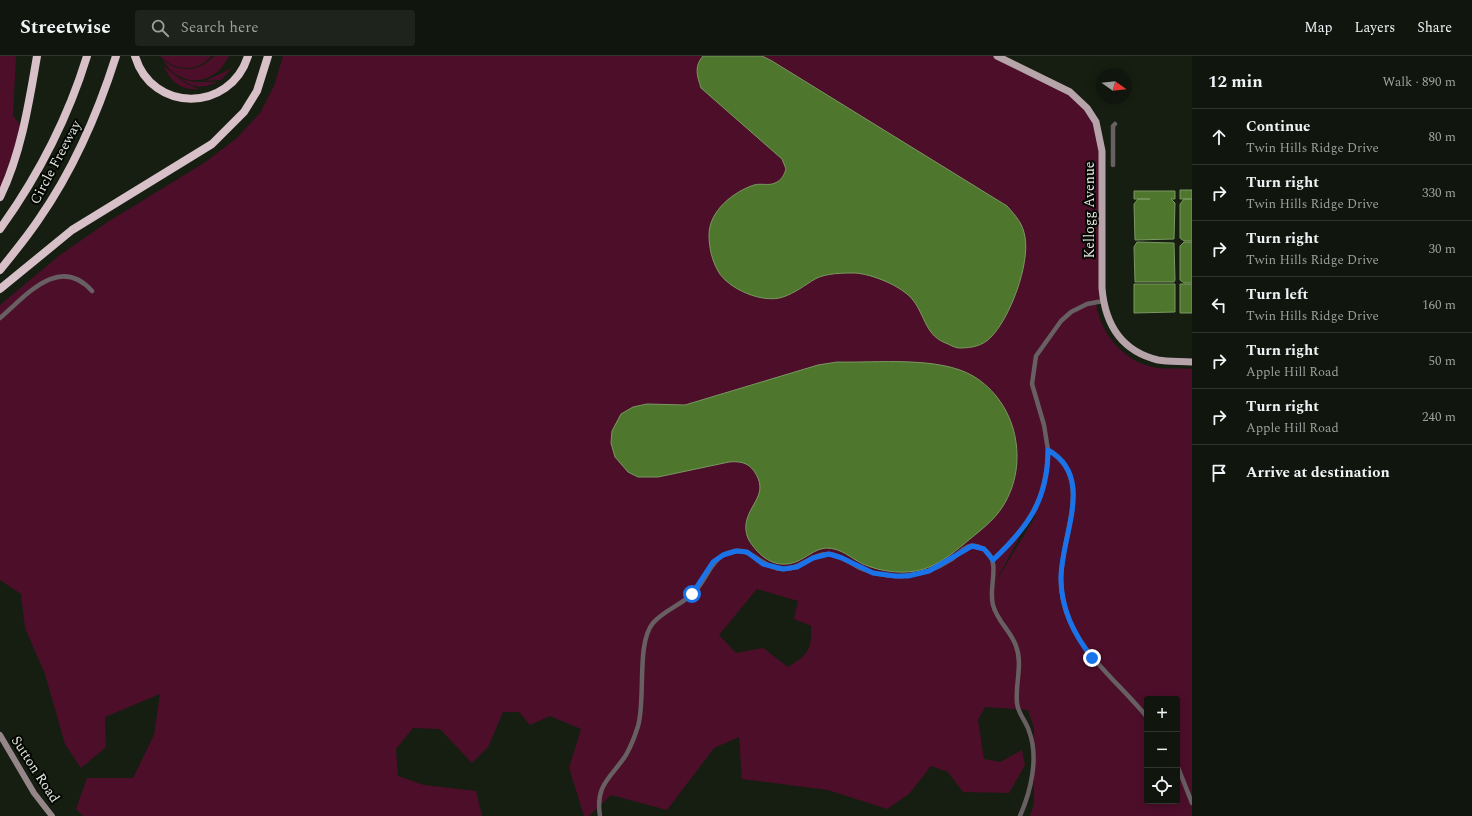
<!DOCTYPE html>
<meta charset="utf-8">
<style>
:root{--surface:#10160d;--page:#1e231b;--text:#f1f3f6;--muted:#9c9f9d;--line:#30352e}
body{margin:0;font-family:Spectral,serif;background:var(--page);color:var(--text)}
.controls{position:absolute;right:12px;bottom:12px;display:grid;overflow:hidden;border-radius:4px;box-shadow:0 2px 10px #0003}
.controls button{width:36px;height:36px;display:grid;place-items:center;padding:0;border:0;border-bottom:1px solid var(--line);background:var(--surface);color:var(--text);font:20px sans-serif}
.compass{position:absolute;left:1096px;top:12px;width:36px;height:36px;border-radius:50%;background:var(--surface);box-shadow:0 2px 10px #0003;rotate:105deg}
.stop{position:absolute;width:12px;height:12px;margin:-9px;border:3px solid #1a73e8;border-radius:50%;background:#fff}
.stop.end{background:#1a73e8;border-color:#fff;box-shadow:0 1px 4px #0008}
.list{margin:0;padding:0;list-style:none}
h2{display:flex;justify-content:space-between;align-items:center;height:52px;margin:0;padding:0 16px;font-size:17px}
h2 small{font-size:13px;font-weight:400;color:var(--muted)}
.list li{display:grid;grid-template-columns:26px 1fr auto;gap:12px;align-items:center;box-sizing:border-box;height:56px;padding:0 16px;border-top:1px solid var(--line)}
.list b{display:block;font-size:15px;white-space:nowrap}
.list p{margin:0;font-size:13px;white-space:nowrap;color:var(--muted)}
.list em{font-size:13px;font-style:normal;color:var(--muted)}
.icon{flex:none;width:22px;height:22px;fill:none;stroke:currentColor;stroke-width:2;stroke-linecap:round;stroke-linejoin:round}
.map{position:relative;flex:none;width:1192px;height:760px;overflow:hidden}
header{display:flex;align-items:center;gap:24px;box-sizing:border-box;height:56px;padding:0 20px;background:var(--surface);border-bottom:1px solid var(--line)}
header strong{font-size:19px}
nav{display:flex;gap:22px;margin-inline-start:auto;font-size:14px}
.search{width:280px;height:36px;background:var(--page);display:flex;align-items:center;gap:10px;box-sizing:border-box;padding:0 14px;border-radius:4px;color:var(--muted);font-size:15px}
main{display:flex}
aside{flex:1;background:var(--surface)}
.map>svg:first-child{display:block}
.green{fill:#4d0e2a;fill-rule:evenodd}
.water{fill:#4e762c;stroke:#7a9862}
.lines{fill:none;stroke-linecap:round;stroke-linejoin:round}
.street{stroke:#685f62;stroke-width:4.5}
.secondary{stroke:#95868a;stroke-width:6}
.primary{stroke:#b7a4aa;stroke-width:7}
.highway{stroke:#d7c0c7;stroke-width:8}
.route{stroke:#1a73e8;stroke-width:5}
.labels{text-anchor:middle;stroke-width:4;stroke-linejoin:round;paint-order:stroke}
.street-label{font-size:14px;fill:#e2e8df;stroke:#050703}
</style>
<header>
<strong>Streetwise</strong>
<div class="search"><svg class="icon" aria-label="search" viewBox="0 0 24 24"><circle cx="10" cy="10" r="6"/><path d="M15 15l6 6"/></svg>Search here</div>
<nav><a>Map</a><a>Layers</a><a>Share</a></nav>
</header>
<main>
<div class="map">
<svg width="1192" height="760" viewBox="0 0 1192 760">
<rect width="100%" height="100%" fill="#161e11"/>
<path class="green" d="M0 0H16L13 59 23 74 0 141Z
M160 0H211C198 17 174 15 160 0Z
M214 0H229C215 30 180 33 163 4 179 17 200 16 214 0Z
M283 0H997L1076 41 1099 76 1103 245 1096 247C1100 278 1126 308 1158 312 1169 313 1181 312 1192 313V760H1030L1034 747V672L1028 654 985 651 978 664 984 703 1000 706 1022 694 1025 709 1009 737 963 736 948 716 931 710 909 738 887 753 828 734 742 723 739 681 714 692 667 754 611 739 589 760H584L569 712 581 673 550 660 530 669 519 656H503L488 691 472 707 440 673 413 672 396 693 398 720 424 729 476 735 482 760H83L76 753 87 722H133L154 679 160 638 105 661 106 691 81 712 65 688 45 618 25 572 21 538 0 524V249L60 199 106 167 204 107 237 82 260 57 274 30ZM1034 455 1035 461 998 522V521ZM757 533 798 545 794 563 811 570C812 594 808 599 788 611L763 592 736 597 719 579ZM1147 643H1177V745H1147Z
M164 10 185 27 199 33C181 35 170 25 164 10Z
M232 12 221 24 205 25Z
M181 23 195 26H217C203 33 194 32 181 23Z"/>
<path class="water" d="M703 0H762L772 5 1007 150C1016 160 1023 168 1025 181 1030 208 1010 262 991 281 983 290 971 292 960 292 956 292 952 290 948 288 925 280 926 261 913 244 902 230 872 218 855 217 843 217 826 217 815 223 805 229 795 237 783 241 763 248 728 233 718 215 712 204 709 192 709 179 709 155 733 136 754 129 760 127 769 130 775 127 782 124 784 119 786 113L782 103 701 32C697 19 694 11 703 0Z
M1180 134H1192V143H1180Z
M1134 135H1175V143H1171L1175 147 1174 183 1135 184 1134 148 1138 143H1150H1134Z
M1184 143H1192V185H1184L1180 182V148Z
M1137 186 1174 187 1175 224 1174 226H1135L1134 191Z
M1184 186H1192V227H1184L1180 224V190Z
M1134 228H1175V256L1134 257Z
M1180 228H1192V257H1180Z
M837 306C877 307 939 300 973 320 1017 346 1030 407 1003 450 994 465 978 476 964 488 952 498 939 508 924 513 905 519 881 516 863 508 850 502 842 492 826 492 815 493 807 501 798 505 780 513 764 505 753 490 748 484 745 477 746 468 749 447 770 438 754 415 748 406 738 405 729 406L658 421H638L628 416 615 401 611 387 612 375 621 358 633 351 647 348 685 349 818 309Z"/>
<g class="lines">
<path class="street" d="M1113 109V70L1115 68
M1103 245 1087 248 1071 256 1061 265 1036 300 1032 328 1044 369 1048 394C1097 422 1058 484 1061 529 1065 588 1113 619 1147 661
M0 262C26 240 59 198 92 235
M993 504C1028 471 1047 444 1048 394
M1177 709 1192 747
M600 760C595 728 611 722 626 699 631 690 635 680 638 670 646 643 636 587 653 567 665 553 685 548 697 533 710 517 713 498 736 495 753 493 763 513 784 513 801 513 812 497 829 498 841 499 850 507 860 512 874 518 888 521 903 520 921 519 937 513 952 503 957 499 963 492 970 490 975 489 982 491 986 495 1001 507 988 531 993 549 997 565 1011 575 1016 590 1023 608 1015 628 1017 647 1018 658 1026 665 1029 675 1039 701 1031 735 1020 760"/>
<path class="secondary" d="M0 679 34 737 52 760"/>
<path class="primary" d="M997 0 1070 36 1087 52 1096 66 1102 95V232C1105 268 1121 295 1158 304 1169 306 1181 305 1192 306"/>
<path class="highway" d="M135 0C152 57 230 57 248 0
M0 141C21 98 29 47 37 0
M0 173C38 120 68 62 87 0
M0 214C13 198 27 181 39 163 73 114 98 57 116 0
M0 233 72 174 212 88 244 56 257 35 268 0"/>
</g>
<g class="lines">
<path class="route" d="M692 538 713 506 723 499 736 495 747 496 763 508 783 513 797 511 813 502 829 498 842 502 873 517 895 520H908L929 515 972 490 984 493 993 504C1028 471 1048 444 1048 394 1096 421 1061 479 1061 522 1061 553 1074 578 1092 602"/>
</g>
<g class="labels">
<g class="street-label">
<text transform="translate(55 106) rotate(-62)" y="5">Circle Freeway</text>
<text transform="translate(1089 154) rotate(-90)" y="5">Kellogg Avenue</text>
<text transform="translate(36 713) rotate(57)" y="5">Sutton Road</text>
</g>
</g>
</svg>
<div class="controls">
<button>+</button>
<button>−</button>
<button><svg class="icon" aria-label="locate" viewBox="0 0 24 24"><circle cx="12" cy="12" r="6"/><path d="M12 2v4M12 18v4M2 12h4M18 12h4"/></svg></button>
</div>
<svg class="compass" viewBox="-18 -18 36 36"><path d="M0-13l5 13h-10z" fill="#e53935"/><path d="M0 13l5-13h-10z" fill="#9c9f9d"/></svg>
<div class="stop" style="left:692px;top:538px"></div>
<div class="stop end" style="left:1092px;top:602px"></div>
</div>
<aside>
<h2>12 min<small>Walk · 890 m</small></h2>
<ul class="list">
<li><svg class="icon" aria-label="ahead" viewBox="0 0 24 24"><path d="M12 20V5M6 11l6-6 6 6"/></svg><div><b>Continue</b><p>Twin Hills Ridge Drive</p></div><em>80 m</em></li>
<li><svg class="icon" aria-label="right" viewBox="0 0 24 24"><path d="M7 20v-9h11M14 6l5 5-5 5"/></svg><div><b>Turn right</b><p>Twin Hills Ridge Drive</p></div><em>330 m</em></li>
<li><svg class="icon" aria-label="right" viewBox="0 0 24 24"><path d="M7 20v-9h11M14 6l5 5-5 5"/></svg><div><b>Turn right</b><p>Twin Hills Ridge Drive</p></div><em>30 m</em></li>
<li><svg class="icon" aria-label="left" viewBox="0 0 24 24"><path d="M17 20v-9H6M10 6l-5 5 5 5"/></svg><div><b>Turn left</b><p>Twin Hills Ridge Drive</p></div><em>160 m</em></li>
<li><svg class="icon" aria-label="right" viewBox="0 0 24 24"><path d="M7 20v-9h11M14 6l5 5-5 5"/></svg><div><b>Turn right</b><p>Apple Hill Road</p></div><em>50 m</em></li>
<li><svg class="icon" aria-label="right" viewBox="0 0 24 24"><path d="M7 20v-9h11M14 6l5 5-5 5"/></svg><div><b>Turn right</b><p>Apple Hill Road</p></div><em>240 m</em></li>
<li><svg class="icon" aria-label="arrive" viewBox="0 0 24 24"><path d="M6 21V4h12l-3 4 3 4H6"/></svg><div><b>Arrive at destination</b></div></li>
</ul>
</aside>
</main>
